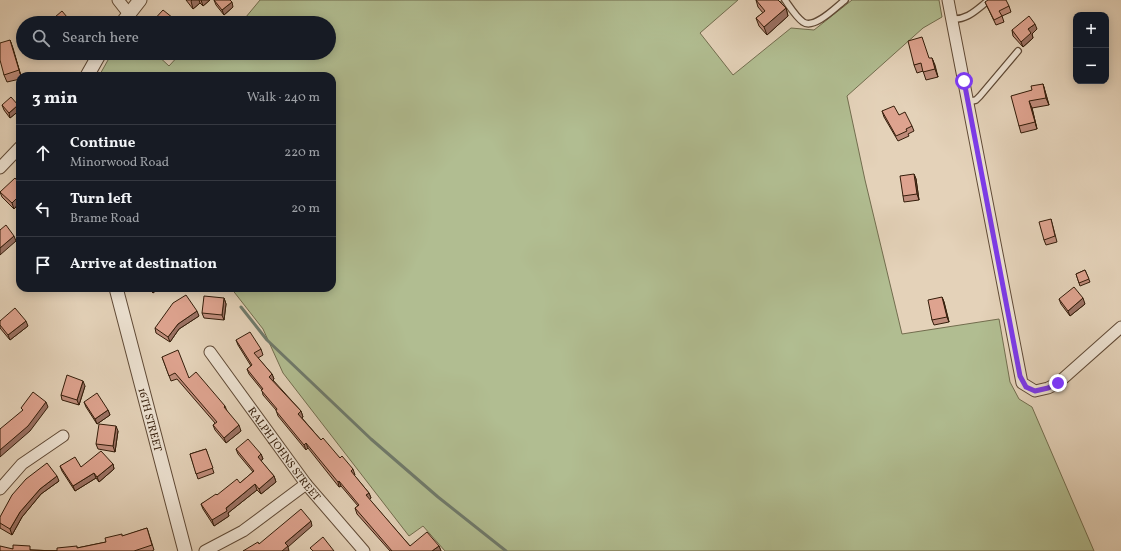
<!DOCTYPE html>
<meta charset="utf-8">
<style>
:root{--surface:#171b24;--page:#20242c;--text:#f1f3f6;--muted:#9ea1a6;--line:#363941}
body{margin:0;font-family:Vollkorn,serif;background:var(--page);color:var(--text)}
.controls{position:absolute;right:12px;top:12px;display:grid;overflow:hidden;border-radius:8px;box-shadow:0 2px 10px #0003}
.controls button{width:36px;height:36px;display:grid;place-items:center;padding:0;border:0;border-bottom:1px solid var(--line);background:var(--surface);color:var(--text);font:20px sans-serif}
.stop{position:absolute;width:12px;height:12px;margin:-9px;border:3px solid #7c3aed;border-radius:50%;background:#fff}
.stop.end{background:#7c3aed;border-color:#fff;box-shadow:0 1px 4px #0008}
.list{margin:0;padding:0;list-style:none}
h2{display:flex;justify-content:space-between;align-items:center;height:52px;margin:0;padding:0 16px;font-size:17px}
h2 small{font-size:13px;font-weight:400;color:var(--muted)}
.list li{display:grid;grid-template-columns:26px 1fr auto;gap:12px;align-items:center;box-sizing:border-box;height:56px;padding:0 16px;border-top:1px solid var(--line)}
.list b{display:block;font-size:15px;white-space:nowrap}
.list p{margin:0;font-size:13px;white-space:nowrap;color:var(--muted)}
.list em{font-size:13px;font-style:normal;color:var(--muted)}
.icon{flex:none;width:22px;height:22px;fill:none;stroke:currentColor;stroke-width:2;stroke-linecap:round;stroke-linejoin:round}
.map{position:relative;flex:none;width:1121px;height:551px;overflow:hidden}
.search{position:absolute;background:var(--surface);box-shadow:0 2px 10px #0003;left:16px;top:16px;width:320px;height:44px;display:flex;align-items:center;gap:10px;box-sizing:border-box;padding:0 14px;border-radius:22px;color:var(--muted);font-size:15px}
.panel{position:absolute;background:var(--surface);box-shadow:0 2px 10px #0003;left:16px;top:72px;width:320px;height:220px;border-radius:12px}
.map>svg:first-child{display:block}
.green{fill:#b1bd91;stroke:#726d4e}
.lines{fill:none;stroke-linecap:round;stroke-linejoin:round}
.stream{stroke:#6f7a6b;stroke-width:3}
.service-casing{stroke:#604a36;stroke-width:8}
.minor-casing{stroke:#604a36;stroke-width:13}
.tertiary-casing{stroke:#604a36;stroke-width:15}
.service{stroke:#ede2d2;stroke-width:5.5}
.minor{stroke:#ede2d2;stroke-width:11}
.tertiary{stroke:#ede2d2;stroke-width:13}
.wall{fill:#bf8c7b;stroke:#341d0a}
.shaded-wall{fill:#9b7264;stroke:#341d0a}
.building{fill:#dea38f;stroke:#341d0a}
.route{stroke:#7c3aed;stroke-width:5}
.labels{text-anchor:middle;stroke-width:4;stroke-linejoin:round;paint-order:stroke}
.street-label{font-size:11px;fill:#341d0a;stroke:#ede2d2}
</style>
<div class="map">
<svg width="1121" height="551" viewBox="0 0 1121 551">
<rect width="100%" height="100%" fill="#e4d2b9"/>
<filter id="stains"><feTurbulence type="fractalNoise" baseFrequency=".005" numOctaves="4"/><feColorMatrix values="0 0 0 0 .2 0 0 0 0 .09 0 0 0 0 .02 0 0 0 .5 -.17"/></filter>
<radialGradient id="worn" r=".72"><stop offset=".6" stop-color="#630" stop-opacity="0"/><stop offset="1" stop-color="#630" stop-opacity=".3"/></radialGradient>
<path class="green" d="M260 0H738L700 33 733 75 791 28 814 30 852 0H939L942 17 923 28 847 96 865 180 902 334 999 319 1010 382 1019 399 1032 407 1094 551H445L423 526 409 536 283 373 263 329 231 288H332V76H99L112 53H155L169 66 181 53H329V23H241Z"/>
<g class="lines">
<path class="stream" d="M241 307 267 340 371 439 438 497 506 551"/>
<defs>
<path id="service" d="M785 0C790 7 796 17 803 22 814 30 836 7 845 0
M952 19C968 20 977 9 989 0
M968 102 976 100 980 96 1018 51"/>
<g id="minor">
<path d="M118 0 129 14"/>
<path d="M948 0 1022 383 1035 391 1048 388 1058 383 1121 327"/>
<path d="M0 168 20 147"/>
<path id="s1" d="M210 352 306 484 364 551"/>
<path d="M0 489 22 464 63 436"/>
<path d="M205 551 243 531 306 484"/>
</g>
<g id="tertiary">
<path d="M122 23 140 0"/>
<path d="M87 76 100 53"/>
<path id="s2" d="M116 288 185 551"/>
</g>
</defs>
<use href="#service" class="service-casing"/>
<use href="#minor" class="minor-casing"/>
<use href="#tertiary" class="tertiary-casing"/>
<use href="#service" class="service"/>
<use href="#minor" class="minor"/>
<use href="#tertiary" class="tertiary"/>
</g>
<path class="wall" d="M186 0H210L203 6 200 3 193 9Z
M214 0 233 7 224 15 216 5Z
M756 0 781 2V3L786 8 788 16 767 35 759 26 756 18 763 13 758 7Z
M985 2 1009 6 1011 12 1002 16 1004 22 996 25Z
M1037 29 1032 34 1033 38 1023 47 1013 36 1012 30Z
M10 40 21 76H20V79L7 82 4 75Z
M932 58 938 77 926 80 923 71 917 73 914 65Z
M1043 84 1049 105 1032 108 1037 129 1021 133 1019 126 1032 90Z
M2 105 20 110 10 118 4 110Z
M882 111 899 115 912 126 914 131 908 134 909 136 898 141 884 117Z
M914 174 916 179 919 200 904 202 903 196Z
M20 184V202L14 209 2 197 0 192Z
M1051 219 1057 242 1046 245 1044 240Z
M1085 270 1090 282 1080 286 1076 274Z
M148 288H159L153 293Z
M942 297 944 302 949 322 934 325 932 320Z
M224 298 226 304 224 320 204 318 202 313Z
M1059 299 1085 304 1070 316 1061 304Z
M199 316 179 329 170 342 156 333 155 328Z
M0 321 28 326 10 340 0 328Z
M236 340 261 349 263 355 258 358 272 374 274 379 273 380 301 411 303 417 302 418 321 440 340 458 355 475H354L369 493 371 498 369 499 410 546H439L441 551H390L357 514 355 508 358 506 341 486 339 487 308 448 306 450 278 416 276 410 263 395 262 390 249 374 247 369 251 366 238 345Z
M162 357 225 406 227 411 241 431 226 443 215 430 213 425 215 423 177 379 171 381Z
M85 386 79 405 62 400 61 395Z
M84 402 108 410 110 415 97 424 86 407Z
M118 431 115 452 98 449 96 444Z
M206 449 214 473 198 479 190 454Z
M236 449 261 454 263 459 261 461 274 476 276 482 261 494 257 490 228 513 229 516 214 526 203 509 201 504 240 483 253 472 238 454Z
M113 464 114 469 99 482 96 478 75 491 62 471 60 466 81 467Z
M59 481 41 494 22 517 12 535 0 528V517Z
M147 528 154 550 152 551H0L13 549 32 550 57 551 77 548 106 542Z"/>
<path class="shaded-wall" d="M192 0H199L200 3 193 9 191 1Z
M201 0H210L203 6Z
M232 2 233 7 224 15 222 10Z
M786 8 788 16 767 35 764 27Z
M173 18 174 23H168Z
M1035 24 1037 29 1032 34 1033 38 1023 47 1021 42 1028 29Z
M10 40 13 48 21 76 19 70Z
M932 58 935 65 938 77 935 69Z
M1043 84 1049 105 1046 98Z
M1029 101 1032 108 1037 129Z
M18 105 20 110 10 118 9 113Z
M914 174 916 179 919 200 917 194Z
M20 195V202L14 209 12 203Z
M14 236 16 241 0 255V248Z
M151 288H159L153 293Z
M942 297 944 302 949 322 947 317Z
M224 298 226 304 224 320 222 315Z
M1083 298 1085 304 1070 316 1068 311Z
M197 311 199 316 179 329 170 342 168 337 178 324Z
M26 321 28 326 10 340 8 335Z
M272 374 274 379 271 382 269 377Z
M83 381 85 386 79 405 77 400Z
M46 402 48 407 30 431 0 457V450Z
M108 410 110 415 97 424 95 419Z
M301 411 303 417 300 419 298 414Z
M239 425 241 431 226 443 224 438Z
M116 426 118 431 115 452 113 446Z
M306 443 308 448 306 450 304 445Z
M261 454 263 459 259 462 258 457Z
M113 464 114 469 99 482 97 477Z
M353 469 355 475 352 476 351 471Z
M94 473 96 478 75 491 73 486Z
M57 476 59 481 41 494 22 517 12 535 10 529 20 512 40 489Z
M274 476 276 482 261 494 259 489Z
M339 481 341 486 339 487 338 482Z
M255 484 257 490 228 513 229 516 214 526 212 520Z
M369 493 371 498 368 501 366 495Z
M311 521 312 526 288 547 289 551H282L285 543Z
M439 546 441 551H432Z"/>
<path class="building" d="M214 0H230L232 2 222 10Z
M756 0H778L786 8 764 27 756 18 765 11Z
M988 0H1006L1009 6 999 11 1002 16 994 20 985 2Z
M163 10 173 18 168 23H151Z
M62 11 72 23H48Z
M1029 16 1035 24 1028 29 1031 33 1021 42 1012 30Z
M922 37 929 58H932L935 69 923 72 921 63 914 65 908 41Z
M10 40 19 70 4 75 0 60V43Z
M1043 84 1046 98 1029 101 1035 122 1019 126 1011 96 1032 90 1031 86Z
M11 97 18 105 9 113 2 105Z
M894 106 899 115 905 112 912 126 906 129 907 131 896 136 882 111Z
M914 174 917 194 903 196 900 176Z
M15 178 20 184V195L12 203 0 192Z
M1051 219 1055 236 1044 240 1039 222Z
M6 225 14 236 0 248V230Z
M1085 270 1089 279 1079 283 1076 274Z
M1074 287 1083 298 1068 311 1059 299Z
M186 295 197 311 178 324 168 337 155 328 173 303Z
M204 296 224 298 222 315 202 313Z
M942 297 947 317 932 320 928 300Z
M15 308 26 321 8 335 0 325V321Z
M250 332 261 349 254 353 272 374 269 377 301 411 298 414 321 440 323 438 340 458 342 456 353 469 351 471 369 493 366 495 410 546 427 532 439 546 432 551H392L355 508 359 505 339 481 338 482 306 443 304 445 276 411 277 409 261 390 263 389 247 369 252 365 236 340Z
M178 350 189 378 196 372 225 406 224 407 239 425 224 438 213 425 217 422 175 373 169 376 162 357Z
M67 375 83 381 77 400 61 395Z
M33 392 46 402 28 426 0 450V429L23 410 21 408Z
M97 393 108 410 95 419 84 402Z
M99 424 116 426 113 446 96 444Z
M248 439 261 454 258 457 274 476 259 489 255 484 226 508 227 511 212 520 201 504 216 494 217 495 237 479 240 483 254 471 236 449Z
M206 449 213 468 196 474 190 454Z
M101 451 113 464 97 477 94 473 73 486 60 466 75 457 81 467Z
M47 463 57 476 40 489 20 512 10 529 0 523V517L12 495 26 479Z
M301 509 311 521 285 543 288 546 282 551H243L258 542 259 544Z
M147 528 152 545 134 551H0V546L13 549V545L30 546V550L57 551V548L77 546V548L106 542 105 538 122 534V536Z
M323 537 334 551H313L310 548Z"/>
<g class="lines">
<path class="route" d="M964 81 1020 376 1026 387 1035 391 1048 388 1058 383"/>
</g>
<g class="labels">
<g class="street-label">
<text dy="4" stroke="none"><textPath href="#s2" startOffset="136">16TH STREET</textPath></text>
<text dy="4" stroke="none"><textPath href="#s1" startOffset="126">RALPH JOHNS STREET</textPath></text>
</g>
</g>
<rect width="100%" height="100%" filter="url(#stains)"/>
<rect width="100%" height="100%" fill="url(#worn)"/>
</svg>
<div class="controls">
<button>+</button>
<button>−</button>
</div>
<div class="stop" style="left:964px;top:81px"></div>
<div class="stop end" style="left:1058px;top:383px"></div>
<div class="search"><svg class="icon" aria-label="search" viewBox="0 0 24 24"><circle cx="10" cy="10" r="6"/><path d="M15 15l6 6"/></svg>Search here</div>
<section class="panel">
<h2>3 min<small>Walk · 240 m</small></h2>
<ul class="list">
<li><svg class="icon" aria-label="ahead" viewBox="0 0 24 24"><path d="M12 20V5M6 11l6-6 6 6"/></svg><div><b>Continue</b><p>Minorwood Road</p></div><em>220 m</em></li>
<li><svg class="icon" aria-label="left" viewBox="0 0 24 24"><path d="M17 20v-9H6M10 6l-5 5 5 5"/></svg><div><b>Turn left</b><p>Brame Road</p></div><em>20 m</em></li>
<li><svg class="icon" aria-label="arrive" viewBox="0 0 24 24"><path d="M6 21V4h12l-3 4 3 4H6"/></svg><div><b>Arrive at destination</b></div></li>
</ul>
</section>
</div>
